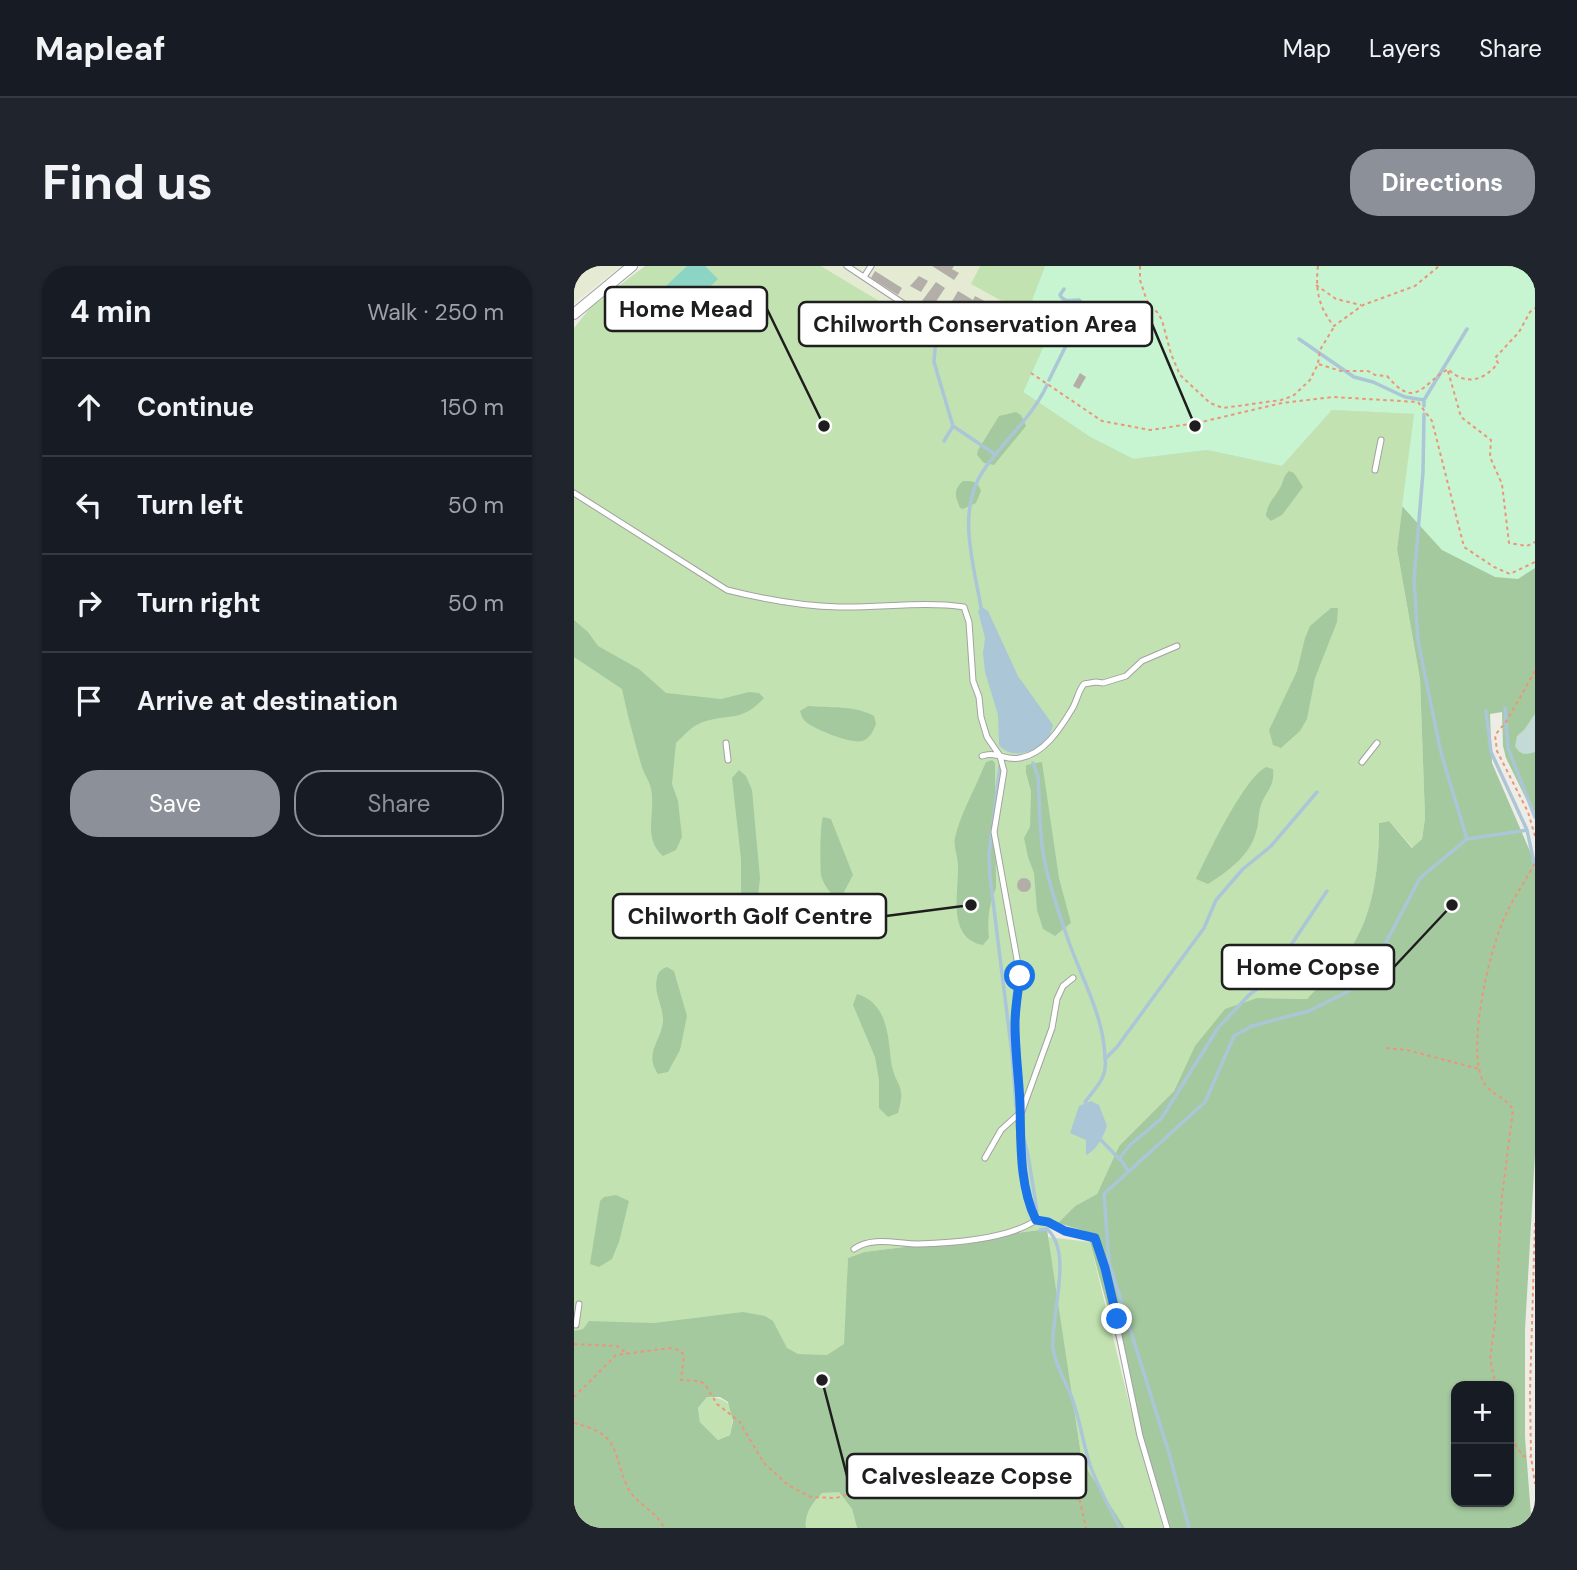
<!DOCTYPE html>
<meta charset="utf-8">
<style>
:root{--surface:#171b24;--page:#20242c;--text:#f1f3f6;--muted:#9ea1a6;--line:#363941;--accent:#8c9099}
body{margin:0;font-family:"DM Sans",sans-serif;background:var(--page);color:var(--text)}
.controls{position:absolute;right:21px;bottom:21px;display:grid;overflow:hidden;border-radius:14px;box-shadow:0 2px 5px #0004}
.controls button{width:63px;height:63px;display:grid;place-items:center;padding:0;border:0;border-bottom:2px solid var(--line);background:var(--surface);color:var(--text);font:35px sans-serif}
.stop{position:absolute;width:21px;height:21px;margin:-16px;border:5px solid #1a73e8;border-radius:50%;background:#fff}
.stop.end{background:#1a73e8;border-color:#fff;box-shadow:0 2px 7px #0008}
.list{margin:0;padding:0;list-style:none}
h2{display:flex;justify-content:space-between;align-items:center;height:91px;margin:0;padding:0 28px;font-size:30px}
h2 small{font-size:23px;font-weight:400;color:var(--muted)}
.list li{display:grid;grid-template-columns:46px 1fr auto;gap:21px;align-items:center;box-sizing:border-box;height:98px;padding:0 28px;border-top:2px solid var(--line)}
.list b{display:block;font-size:26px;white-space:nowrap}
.list em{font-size:23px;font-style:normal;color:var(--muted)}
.actions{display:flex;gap:14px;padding:21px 28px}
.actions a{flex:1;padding:16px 0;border:2px solid var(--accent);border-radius:28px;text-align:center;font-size:24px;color:var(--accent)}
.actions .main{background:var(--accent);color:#fff}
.icon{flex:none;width:38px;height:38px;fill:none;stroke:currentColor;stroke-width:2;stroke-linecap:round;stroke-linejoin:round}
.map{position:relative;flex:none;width:961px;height:1262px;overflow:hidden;border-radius:28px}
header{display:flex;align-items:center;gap:42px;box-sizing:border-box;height:98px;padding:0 35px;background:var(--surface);border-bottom:2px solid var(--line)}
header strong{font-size:33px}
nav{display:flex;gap:38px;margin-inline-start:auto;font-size:24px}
.intro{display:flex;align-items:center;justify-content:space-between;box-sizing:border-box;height:168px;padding:0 42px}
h1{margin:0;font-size:49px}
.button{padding:18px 32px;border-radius:28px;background:var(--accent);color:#fff;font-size:24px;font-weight:700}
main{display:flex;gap:42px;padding:0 42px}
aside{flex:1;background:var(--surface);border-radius:28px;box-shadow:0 2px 5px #0004}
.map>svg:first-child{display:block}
.farmland{fill:#e5ebd3}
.grass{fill:#c2e3b1}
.forest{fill:#a5c99f;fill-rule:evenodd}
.wetland{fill:#c4dad4}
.park{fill:#c7f4d1}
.pitch{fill:#8cd5c4}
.water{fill:#aac6d7}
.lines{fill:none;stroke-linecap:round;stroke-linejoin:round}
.stream{stroke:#aac6d7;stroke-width:3.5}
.building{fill:#b3afa8}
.service-casing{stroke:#a2a2a2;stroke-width:7}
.minor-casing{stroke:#a2a2a2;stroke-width:12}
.path{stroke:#eb967a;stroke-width:2;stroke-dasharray:3.5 3.5;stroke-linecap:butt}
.service{stroke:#fff;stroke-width:5}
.minor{stroke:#fff;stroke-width:10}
.route{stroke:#1a73e8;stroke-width:9}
.leader{fill:none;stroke:#1e1e1e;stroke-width:2.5}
.callout-dot{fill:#1e1e1e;stroke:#fff;stroke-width:2.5}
.callout{fill:#fff;stroke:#1e1e1e;stroke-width:2.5}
.callout-label{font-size:23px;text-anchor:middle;font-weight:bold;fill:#1e1e1e}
</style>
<header>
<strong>Mapleaf</strong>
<nav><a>Map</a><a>Layers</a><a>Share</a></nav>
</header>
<div class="intro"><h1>Find us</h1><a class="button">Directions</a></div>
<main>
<aside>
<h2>4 min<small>Walk · 250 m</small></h2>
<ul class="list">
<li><svg class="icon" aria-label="ahead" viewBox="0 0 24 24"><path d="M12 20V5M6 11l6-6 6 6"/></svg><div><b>Continue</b></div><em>150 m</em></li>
<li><svg class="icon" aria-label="left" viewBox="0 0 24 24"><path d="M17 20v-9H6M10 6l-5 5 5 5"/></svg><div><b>Turn left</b></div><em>50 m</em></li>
<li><svg class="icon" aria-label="right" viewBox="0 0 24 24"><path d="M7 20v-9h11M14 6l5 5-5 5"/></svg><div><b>Turn right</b></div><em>50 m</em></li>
<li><svg class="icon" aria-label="arrive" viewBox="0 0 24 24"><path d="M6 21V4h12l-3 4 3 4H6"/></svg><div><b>Arrive at destination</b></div></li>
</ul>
<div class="actions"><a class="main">Save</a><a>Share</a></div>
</aside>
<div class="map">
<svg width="961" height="1262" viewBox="0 0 961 1262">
<rect width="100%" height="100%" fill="#eeede5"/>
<path class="farmland" d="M0 0H47L0 37Z
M247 0H406L398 18 435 38 422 65 392 80 335 53Z"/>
<path class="grass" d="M71 0H247L335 53 392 80 406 58 422 65 435 39 397 18 406 0H471L458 34 482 52 559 193 633 184 708 200 758 144 840 148 823 283 846 413 851 552 848 573 839 582 815 555 805 557C805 602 800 650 773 688 762 704 746 718 733 733L683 732 622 780 600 825 545 880 523 928 501 940 484 957 473 963 290 986 274 992 272 1096 0 1072V62L16 42Z
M474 971 516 976 555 1137 589 1262H551L508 1195Z
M133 1131C161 1132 161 1146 156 1169L144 1174 126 1156 124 1142Z
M248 1226H265L278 1243 283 1262H232C230 1248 239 1236 248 1226Z"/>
<path class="forest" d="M471 0H961V551L932 492 929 480 928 446 916 448 918 497 961 597V889L951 1064V1171L958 1262H593L516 976 517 967 484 957 501 940 523 928 545 880 600 825 621 780 651 743 683 732 733 733C746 718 762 704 773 688 800 650 805 601 805 557L815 555 838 582 848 573 851 552 846 413 823 283 840 148 758 144 708 200 633 184 559 193 516 171 449 126 482 52 458 34ZM882 1120H935V1236H882Z
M442 146 447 149 452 160 420 199 410 197 403 189 404 184 425 150Z
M715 205 720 207 729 221 708 249 697 255 692 250C693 237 700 233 706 222 710 215 709 210 715 205Z
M389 215C399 215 404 215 407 225L402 237 389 243 386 242C381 230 379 224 389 215Z
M757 342H764L763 356 741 412 733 453 726 465 707 482 699 479 695 464 723 405 731 372 736 360Z
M0 354 14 366 24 380 65 403 92 427 147 433 175 426 185 427 190 432C167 457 156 447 129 456 118 460 110 469 102 477L98 518 104 535 108 571 102 584 89 590C68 572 82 548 77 523 76 515 69 507 67 498 60 473 53 448 48 423L0 391Z
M234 440C255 442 281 439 300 450L302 458C299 465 296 473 288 475 277 478 239 463 231 455 228 452 227 449 226 445Z
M418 494 421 497 422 622C415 639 413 653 415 672L409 679C372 672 385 626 384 599 384 590 379 581 381 572 386 549 399 527 408 505L412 496Z
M468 496 485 612 497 657 481 670 469 663 463 644 460 607 454 591 450 572 456 561 457 525 452 507V499Z
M692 501 699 503C701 521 692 524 687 539 684 548 685 558 682 566 676 590 653 606 634 618L622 613C634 588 670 512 692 501Z
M165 504 172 510 178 524 186 612 184 631 173 640 167 628V593L158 512Z
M249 551 257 553 279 609 269 628 259 629C253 623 249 617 247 609 246 600 246 558 249 551Z
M93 701 100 705 113 750 106 784 94 806 84 808C70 787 86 777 89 756 90 741 79 727 83 712 84 706 87 703 93 701Z
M283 728C313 737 314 768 317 795 321 822 333 816 324 847L314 851 305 842V814L301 791 279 739Z
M42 929 55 935 45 976 38 993 25 1001 16 998 26 935 30 931Z
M473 963 508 1195 551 1262H283L278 1243 265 1226 248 1227C239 1236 230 1248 232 1262H0V1065L9 1063 15 1055 80 1057 169 1046 191 1050 199 1055 213 1082 224 1088 253 1089 270 1078 274 992 290 986ZM133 1131H146L154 1136 159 1155 156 1169 144 1174 126 1156 124 1142Z"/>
<path class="wetland" d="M961 448V486C951 489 946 489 941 480L943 470 950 464Z"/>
<path class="park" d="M471 0H961V302L944 313 921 311 868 284 828 240 840 148 758 144 708 200 633 184 559 193 516 171 449 126 482 52 458 34Z"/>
<path class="pitch" d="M113 0H131L144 13 95 60 74 37Z"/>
<path class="water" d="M408 341 414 345 444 410 479 459C476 482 440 498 425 479L424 449 411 406 409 387 411 372 404 345Z
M517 835 525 839 533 860C530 870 522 885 512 889V874L496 867 505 840Z"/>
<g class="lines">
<path class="stream" d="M362 70 360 96 379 160 422 189
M725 73 780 111 799 116 831 131 850 134
M475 114 511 41 505 34C497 34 490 37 486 29L490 23
M850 140V134L893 63
M850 148 849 206 840 314 844 375 867 487 893 573
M370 175 379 160
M407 342C400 298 382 246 409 205 429 175 458 152 473 119
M931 442 934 482 961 551
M912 445 917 486 953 564 961 601
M459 497 464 511C466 536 465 562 469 586 474 617 486 650 496 679 510 717 530 752 531 792
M419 557 426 500
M418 564 415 588 416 611 438 788 442 840
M511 836C521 822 534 812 531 793L543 781 630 662 642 634 669 603 697 580 743 526
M447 862 454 889 463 945
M527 874 550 898 554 906
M545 893 556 879 587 853 644 762 675 729 693 715 753 625
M466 964 473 963C500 987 476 1050 479 1082 481 1099 492 1116 498 1132 506 1154 509 1177 516 1199 524 1221 535 1241 546 1262
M615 1262 595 1187 535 996 530 928 631 836 660 770 678 760 735 745 775 725 800 699 846 612 893 573 953 564"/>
</g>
<path class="building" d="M358 0H380L378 3 385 7 380 14Z
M301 5 328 22 324 29 297 12Z
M345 10 354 15 347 26 336 20Z
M362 16 371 22 355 46 345 39Z
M384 25 399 34 401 30 422 41 413 57 377 37Z
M506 107 512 111 505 123 499 120Z
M443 619a7 7 0 1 1 14 0a7 7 0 1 1-14 0Z"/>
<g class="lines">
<defs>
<path id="service" d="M273 0 336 42 365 51 391 55
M290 11 297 0
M801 204 807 174
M0 227 153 324C189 333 228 340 265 341 307 342 349 335 390 341L395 356 399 415 405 431 407 451 413 471 426 490 430 505 420 566 446 710 441 756 446 840 445 859 449 910 457 944 462 954
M152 477 154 494
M408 490C424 485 430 495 446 492 470 488 486 463 498 443 503 435 504 425 510 418L522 416 529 417 552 410 568 395 603 380
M788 496 803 477
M411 892 427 864 448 845 478 762 483 733 489 720 499 712
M280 983C298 970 323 978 344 978 378 977 435 973 462 954L474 956 491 965 521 972 531 1002 566 1170 593 1262
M2 1059 5 1038"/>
<path id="minor" d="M0 48 58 0"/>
</defs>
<use href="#service" class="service-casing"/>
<use href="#minor" class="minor-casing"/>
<path class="path" d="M566 0V14L571 29 575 39 583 46 588 54 597 88 606 109 636 137 649 142 707 134 719 130 736 114 744 98 767 105H794L801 109 813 110C842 144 847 119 874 103 891 120 910 115 924 97L921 92 945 66 956 46 961 42
M744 0C741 24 745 42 760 60L789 39 841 20 865 0
M742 19 762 33 787 39
M744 97 746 84 760 61
M874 105 887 151 917 174 916 191 928 218 935 277 953 280 961 276
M457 107 528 155 576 164 623 157 708 137 759 131 844 136 858 155 890 281 920 301 936 308 961 296
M961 405 932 456 921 469 923 485 954 546 961 570
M812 782 833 784 905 803
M961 957 956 1125 957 1191 961 1218
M0 1078 43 1080 52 1087
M922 1120 916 1093 921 1056 928 930 939 844C932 831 915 828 909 815 892 782 916 681 932 648 940 631 952 614 961 597
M0 1131 42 1089 96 1082 105 1084 110 1089 107 1114 125 1115 131 1118 143 1138 165 1155 190 1197 214 1219 237 1231 262 1232 275 1228 283 1213 301 1208 306 1211 338 1208 355 1212 360 1217 388 1212 416 1220 424 1212 452 1216 467 1222 482 1221 501 1230 506 1235 512 1262
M0 1157C47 1169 37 1183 53 1220 60 1237 82 1244 90 1262
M935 1158 940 1177 949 1190 957 1191"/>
<use href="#service" class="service"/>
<use href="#minor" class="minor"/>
</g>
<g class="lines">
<path class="route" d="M446 710C444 726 441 742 441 758 441 785 445 812 446 838 447 875 445 920 462 954L474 956 491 965 521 972 531 1002 543 1053"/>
</g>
<path class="leader" d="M250 160L193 43M621 160L578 58M397 639L312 650M878 639L820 701M248 1114L273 1210"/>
<g class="callout-dot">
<circle cx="250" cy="160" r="7"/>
<circle cx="621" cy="160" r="7"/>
<circle cx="397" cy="639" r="7"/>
<circle cx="878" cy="639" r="7"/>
<circle cx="248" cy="1114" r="7"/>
</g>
<g class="callout">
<rect x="31" y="21" width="162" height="44" rx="7"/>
<rect x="225" y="36" width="353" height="44" rx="7"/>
<rect x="39" y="628" width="273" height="44" rx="7"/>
<rect x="648" y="679" width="172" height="44" rx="7"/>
<rect x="273" y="1188" width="239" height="44" rx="7"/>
</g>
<g class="callout-label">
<text x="112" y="51">Home Mead</text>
<text x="401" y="66">Chilworth Conservation Area</text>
<text x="176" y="658">Chilworth Golf Centre</text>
<text x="734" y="709">Home Copse</text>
<text x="393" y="1218">Calvesleaze Copse</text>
</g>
</svg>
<div class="controls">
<button>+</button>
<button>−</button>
</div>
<div class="stop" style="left:446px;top:710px"></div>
<div class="stop end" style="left:543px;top:1053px"></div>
</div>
</main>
